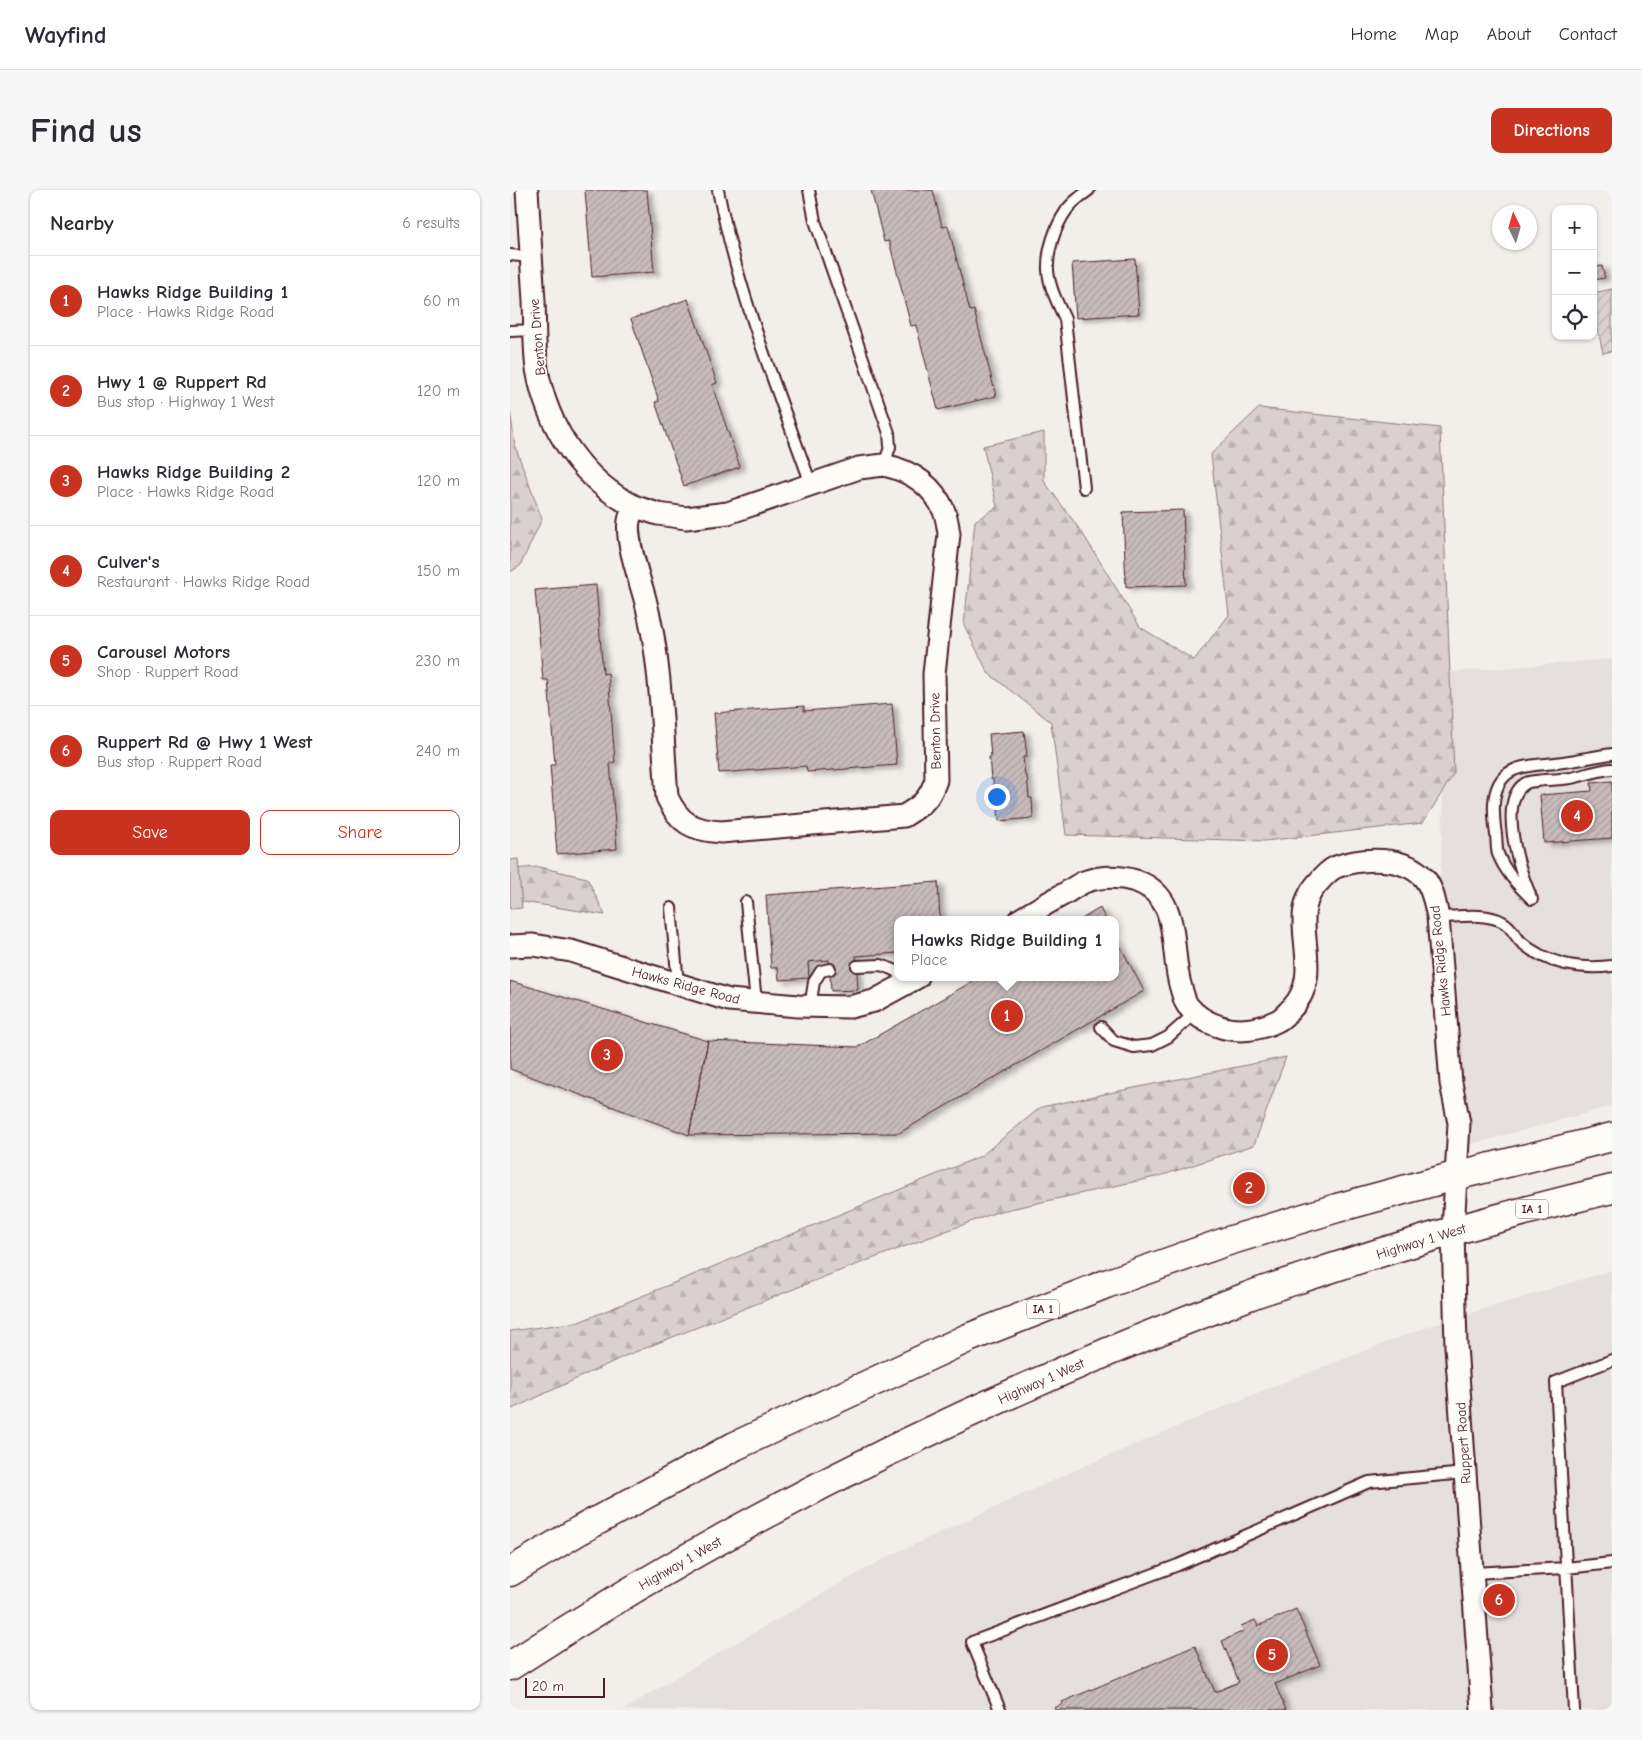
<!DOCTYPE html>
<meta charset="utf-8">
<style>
:root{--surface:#fff;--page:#f7f7f7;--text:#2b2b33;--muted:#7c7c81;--line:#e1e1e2;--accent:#c8321e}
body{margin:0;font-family:"Comic Neue",sans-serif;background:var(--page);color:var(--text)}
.controls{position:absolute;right:15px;top:15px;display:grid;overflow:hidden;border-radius:10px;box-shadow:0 1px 4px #0004}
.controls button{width:45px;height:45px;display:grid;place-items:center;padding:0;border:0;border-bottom:1px solid var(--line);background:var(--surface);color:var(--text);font:25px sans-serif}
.compass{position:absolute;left:982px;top:15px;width:45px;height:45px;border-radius:50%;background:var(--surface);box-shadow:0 1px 4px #0004;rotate:355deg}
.scale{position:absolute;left:15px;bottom:12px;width:80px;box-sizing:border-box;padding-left:5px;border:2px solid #4a1f2b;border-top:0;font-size:14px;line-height:18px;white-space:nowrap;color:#4a1f2b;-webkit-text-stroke:4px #fdfcf7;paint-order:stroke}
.you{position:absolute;left:486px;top:606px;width:18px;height:18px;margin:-12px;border:4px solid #fff;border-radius:50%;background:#1a73e8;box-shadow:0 0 0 8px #1a73e833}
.badge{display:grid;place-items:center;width:32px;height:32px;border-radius:50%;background:var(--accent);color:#fff;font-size:16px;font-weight:700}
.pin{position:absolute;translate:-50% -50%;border:2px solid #fff;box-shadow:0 1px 5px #0006}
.popup{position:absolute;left:384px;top:726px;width:225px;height:65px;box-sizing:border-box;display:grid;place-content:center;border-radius:10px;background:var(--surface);filter:drop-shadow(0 1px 4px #0005);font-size:16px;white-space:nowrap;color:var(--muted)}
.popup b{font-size:19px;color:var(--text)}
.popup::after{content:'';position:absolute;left:50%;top:100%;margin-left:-10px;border:10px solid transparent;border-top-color:var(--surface)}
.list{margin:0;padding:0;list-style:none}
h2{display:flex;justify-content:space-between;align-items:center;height:65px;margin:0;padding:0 20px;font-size:21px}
h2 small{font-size:16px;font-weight:400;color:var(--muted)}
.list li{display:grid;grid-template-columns:32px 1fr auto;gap:15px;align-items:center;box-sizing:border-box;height:90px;padding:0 20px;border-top:1px solid var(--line)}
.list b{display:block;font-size:19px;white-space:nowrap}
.list p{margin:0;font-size:16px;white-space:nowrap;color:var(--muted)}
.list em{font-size:16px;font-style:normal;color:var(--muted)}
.actions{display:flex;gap:10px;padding:15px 20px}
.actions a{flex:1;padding:11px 0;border:1px solid var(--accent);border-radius:10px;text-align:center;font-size:18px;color:var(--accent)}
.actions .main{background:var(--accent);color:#fff}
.icon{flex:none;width:28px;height:28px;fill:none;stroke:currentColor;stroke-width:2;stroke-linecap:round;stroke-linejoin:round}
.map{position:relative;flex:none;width:1102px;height:1520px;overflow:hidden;border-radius:10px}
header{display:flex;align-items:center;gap:30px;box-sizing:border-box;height:70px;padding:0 25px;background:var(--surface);border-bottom:1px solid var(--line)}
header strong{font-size:24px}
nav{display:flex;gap:28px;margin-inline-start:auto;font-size:18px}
.intro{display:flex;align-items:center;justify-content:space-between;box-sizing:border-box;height:120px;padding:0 30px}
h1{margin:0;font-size:35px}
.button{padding:12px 22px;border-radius:10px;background:var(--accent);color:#fff;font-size:18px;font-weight:700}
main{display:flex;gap:30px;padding:0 30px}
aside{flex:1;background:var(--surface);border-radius:10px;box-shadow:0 1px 4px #0004}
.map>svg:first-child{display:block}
.built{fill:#e5dfdd}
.forest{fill:url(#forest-firs);stroke:#92787d}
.park{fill:#d9d0cf;stroke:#92787d}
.garden{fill:url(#garden-furrows);stroke:#92787d}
.building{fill:url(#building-hatch);stroke:#4a1f2b;filter:url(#shadow)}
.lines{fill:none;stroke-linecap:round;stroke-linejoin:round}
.lane-casing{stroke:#4a1f2b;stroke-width:14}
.street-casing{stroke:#4a1f2b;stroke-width:25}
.primary-casing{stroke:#4a1f2b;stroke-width:31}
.lane{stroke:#fdfcf7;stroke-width:10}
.street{stroke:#fdfcf7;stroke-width:21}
.primary{stroke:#fdfcf7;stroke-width:28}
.labels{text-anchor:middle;stroke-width:4;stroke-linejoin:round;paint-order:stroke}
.shield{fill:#fdfcf7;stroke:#806168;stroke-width:1}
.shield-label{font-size:12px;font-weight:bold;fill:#4a1f2b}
.street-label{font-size:14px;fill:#4a1f2b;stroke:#fdfcf7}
</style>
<header>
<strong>Wayfind</strong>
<nav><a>Home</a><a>Map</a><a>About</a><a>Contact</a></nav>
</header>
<div class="intro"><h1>Find us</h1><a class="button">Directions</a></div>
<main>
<aside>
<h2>Nearby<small>6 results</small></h2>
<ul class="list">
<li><span class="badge">1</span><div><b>Hawks Ridge Building 1</b><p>Place · Hawks Ridge Road</p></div><em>60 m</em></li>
<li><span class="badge">2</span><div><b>Hwy 1 @ Ruppert Rd</b><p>Bus stop · Highway 1 West</p></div><em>120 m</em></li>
<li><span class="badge">3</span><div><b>Hawks Ridge Building 2</b><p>Place · Hawks Ridge Road</p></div><em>120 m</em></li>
<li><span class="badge">4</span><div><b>Culver's</b><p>Restaurant · Hawks Ridge Road</p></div><em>150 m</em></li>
<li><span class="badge">5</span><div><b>Carousel Motors</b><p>Shop · Ruppert Road</p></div><em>230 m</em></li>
<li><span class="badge">6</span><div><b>Ruppert Rd @ Hwy 1 West</b><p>Bus stop · Ruppert Road</p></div><em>240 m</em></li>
</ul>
<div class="actions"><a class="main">Save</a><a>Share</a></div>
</aside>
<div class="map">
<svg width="1102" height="1520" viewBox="0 0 1102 1520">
<defs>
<pattern id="forest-firs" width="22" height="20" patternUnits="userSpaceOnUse" patternTransform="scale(1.25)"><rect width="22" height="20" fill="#d9d0cf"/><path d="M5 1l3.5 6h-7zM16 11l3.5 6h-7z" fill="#bcb2b2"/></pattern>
<pattern id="garden-furrows" width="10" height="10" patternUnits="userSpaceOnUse" patternTransform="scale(1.25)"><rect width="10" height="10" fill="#d9d0cf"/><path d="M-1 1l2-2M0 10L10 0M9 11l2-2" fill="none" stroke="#bcb2b2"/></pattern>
<pattern id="building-hatch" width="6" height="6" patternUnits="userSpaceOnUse" patternTransform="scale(1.25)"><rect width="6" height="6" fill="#c8bbbb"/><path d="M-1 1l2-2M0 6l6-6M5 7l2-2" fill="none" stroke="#ada0a1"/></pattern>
<filter id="shadow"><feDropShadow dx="5.5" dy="3" stdDeviation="2.5" flood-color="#0004"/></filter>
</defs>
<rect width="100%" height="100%" fill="#f2efeb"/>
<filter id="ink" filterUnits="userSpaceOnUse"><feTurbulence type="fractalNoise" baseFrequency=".02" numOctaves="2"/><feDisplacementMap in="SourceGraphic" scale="10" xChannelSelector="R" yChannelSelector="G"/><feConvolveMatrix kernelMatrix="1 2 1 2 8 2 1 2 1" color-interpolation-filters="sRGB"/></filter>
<g filter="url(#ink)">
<path class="built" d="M1102 469V916L948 958 928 727 933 621 930 483Z
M1102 1080V1520H113L168 1486 375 1368 570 1278 754 1200 919 1136Z"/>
<path class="forest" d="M749 218 930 238 944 583 913 633 754 651 556 645 541 532 478 483 454 435 465 331 487 317 473 256 534 242V291L573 344 630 437 684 470 719 425 701 264Z
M0 220 5 256 32 329 10 376 0 382Z
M29 677 77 688 95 725 1 710 0 679Z
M776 867 744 955 650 986 487 1022 324 1083 115 1166 0 1220V1141L69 1132 471 966 531 917Z"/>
<path class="park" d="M8 669 12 718 0 719V670Z"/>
<path class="garden" d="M1102 99V161L1093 163 1083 117V103Z"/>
<path class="building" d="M75 0H137L144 82 82 87Z
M361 0H423L432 37 438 36 460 121 464 120 486 206 428 220 406 135 401 136 379 51 374 52Z
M625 69 629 124 566 128 562 73Z
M1092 76 1095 88 1083 90V77Z
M178 109 207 193 202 195 230 277 174 296 145 212 149 211 121 129Z
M673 320 676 395 616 397 613 322Z
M86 395 93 484 98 483 105 572 100 573 107 659 47 664 40 575H45L38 490H33L25 400Z
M382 514 387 575 297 582 296 576 209 583 204 523 294 516V521Z
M514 541 517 567H513L515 586H517L519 608H522L523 628 489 631 487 611H484L483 589H481L479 567H481L479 544Z
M1102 591V648L1034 653 1030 605 1082 601 1081 593Z
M428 692 430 730H388V763L346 766 348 800 321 801 319 770 298 772 299 788 269 790 268 778H261L256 705Z
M590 718 596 730H570Z
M606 748 634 801 389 943 179 945 198 851 348 857 470 787H606Z
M0 791 198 851 179 945 0 879Z
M786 1419 810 1475 765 1494 776 1520H545L544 1518 553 1514 552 1512 685 1456 705 1502 729 1492 712 1451 734 1441 731 1436 745 1430 748 1436Z"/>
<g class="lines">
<defs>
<path id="lane" d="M208 0C228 102 266 197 301 294
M299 0 305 31 379 243 380 257 374 275
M0 65 21 67
M0 141 25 140
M574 298 555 129C548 114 539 97 538 80 537 61 545 37 556 21 561 13 572 5 579 0
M1020 704C1009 680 987 609 1016 593 1021 591 1029 591 1034 590 1043 590 1052 589 1061 588 1075 585 1088 580 1102 579
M1022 709C1009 697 995 682 988 664 986 658 987 651 986 645 983 623 979 591 1004 580 1020 573 1037 575 1053 572 1070 570 1085 566 1102 564
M236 712 246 812
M161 718 168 794
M928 727C948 727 975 722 993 732 1002 737 1005 746 1011 752 1036 774 1070 780 1102 776
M347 776 371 775 387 781 388 784
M300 817 304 792 311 781 320 779
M591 837 604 851 624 857 642 855 658 847 685 823
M964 1383 1056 1378 1102 1373
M490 1520 462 1452 668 1375 859 1292 955 1283
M1064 1520 1046 1192 1102 1170"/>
<path id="street" d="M17 0C19 37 22 74 24 111 25 133 24 157 27 179 37 237 73 292 126 317
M374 275C401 281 423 295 434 321 437 328 438 337 439 344L424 484 426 590C419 610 412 615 394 626L211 642C182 640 169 633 157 607 152 542 152 475 136 413 131 392 113 346 120 327 122 323 124 320 126 317L148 324 176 328 218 323 349 278Z
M509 730C524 721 539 712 554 704 561 700 567 695 574 692 591 686 609 686 626 691 673 707 659 760 671 798 673 804 674 811 678 816 686 826 696 832 708 836 727 843 749 840 767 831 772 829 777 823 781 819 818 782 775 730 806 695 811 689 819 680 826 677 852 667 895 666 914 688 923 698 925 714 928 727L941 893 949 933 943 1041 946 1156 972 1520
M0 756 23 755 61 761 219 810 288 816 340 817 364 811 408 787"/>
<path id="primary" d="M0 1382 70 1340 225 1256 458 1148 596 1094 715 1052 827 1018 945 986 1102 947
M0 1476C230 1326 479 1204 736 1107 762 1097 790 1089 816 1080 910 1049 1006 1022 1102 999"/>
</defs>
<use href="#lane" class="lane-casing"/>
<use href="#street" class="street-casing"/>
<use href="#primary" class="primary-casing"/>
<use href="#lane" class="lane"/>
<use href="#street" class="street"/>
<use href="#primary" class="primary"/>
</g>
</g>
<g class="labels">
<g class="shield">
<rect x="1006" y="1009.5" width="32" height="19" rx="4"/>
<rect x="517" y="1109.5" width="32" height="19" rx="4"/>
</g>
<g class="shield-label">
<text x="1022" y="1023">IA 1</text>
<text x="533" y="1123">IA 1</text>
</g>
<g class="street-label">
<text transform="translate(27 147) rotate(-95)" y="5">Benton Drive</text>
<text transform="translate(425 541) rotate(-91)" y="5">Benton Drive</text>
<text transform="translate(930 771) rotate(-96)" y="5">Hawks Ridge Road</text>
<text transform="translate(176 795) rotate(15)" y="5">Hawks Ridge Road</text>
<text transform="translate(911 1051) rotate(-17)" y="5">Highway 1 West</text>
<text transform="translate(531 1191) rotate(-24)" y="5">Highway 1 West</text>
<text transform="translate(953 1253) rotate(-94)" y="5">Ruppert Road</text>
<text transform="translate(170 1373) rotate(-30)" y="5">Highway 1 West</text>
</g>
</g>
</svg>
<div class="controls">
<button>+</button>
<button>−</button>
<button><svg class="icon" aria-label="locate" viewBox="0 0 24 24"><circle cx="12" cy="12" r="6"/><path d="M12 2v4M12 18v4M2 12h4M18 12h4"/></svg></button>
</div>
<svg class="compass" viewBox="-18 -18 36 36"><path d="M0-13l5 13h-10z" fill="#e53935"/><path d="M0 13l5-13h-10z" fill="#7c7c81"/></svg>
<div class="scale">20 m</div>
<div class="you"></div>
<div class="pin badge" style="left:497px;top:826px">1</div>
<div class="popup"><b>Hawks Ridge Building 1</b>Place</div>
<div class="pin badge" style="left:739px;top:998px">2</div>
<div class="pin badge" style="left:97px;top:865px">3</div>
<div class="pin badge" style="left:1067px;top:626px">4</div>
<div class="pin badge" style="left:762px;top:1465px">5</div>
<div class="pin badge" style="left:989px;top:1410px">6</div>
</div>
</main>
